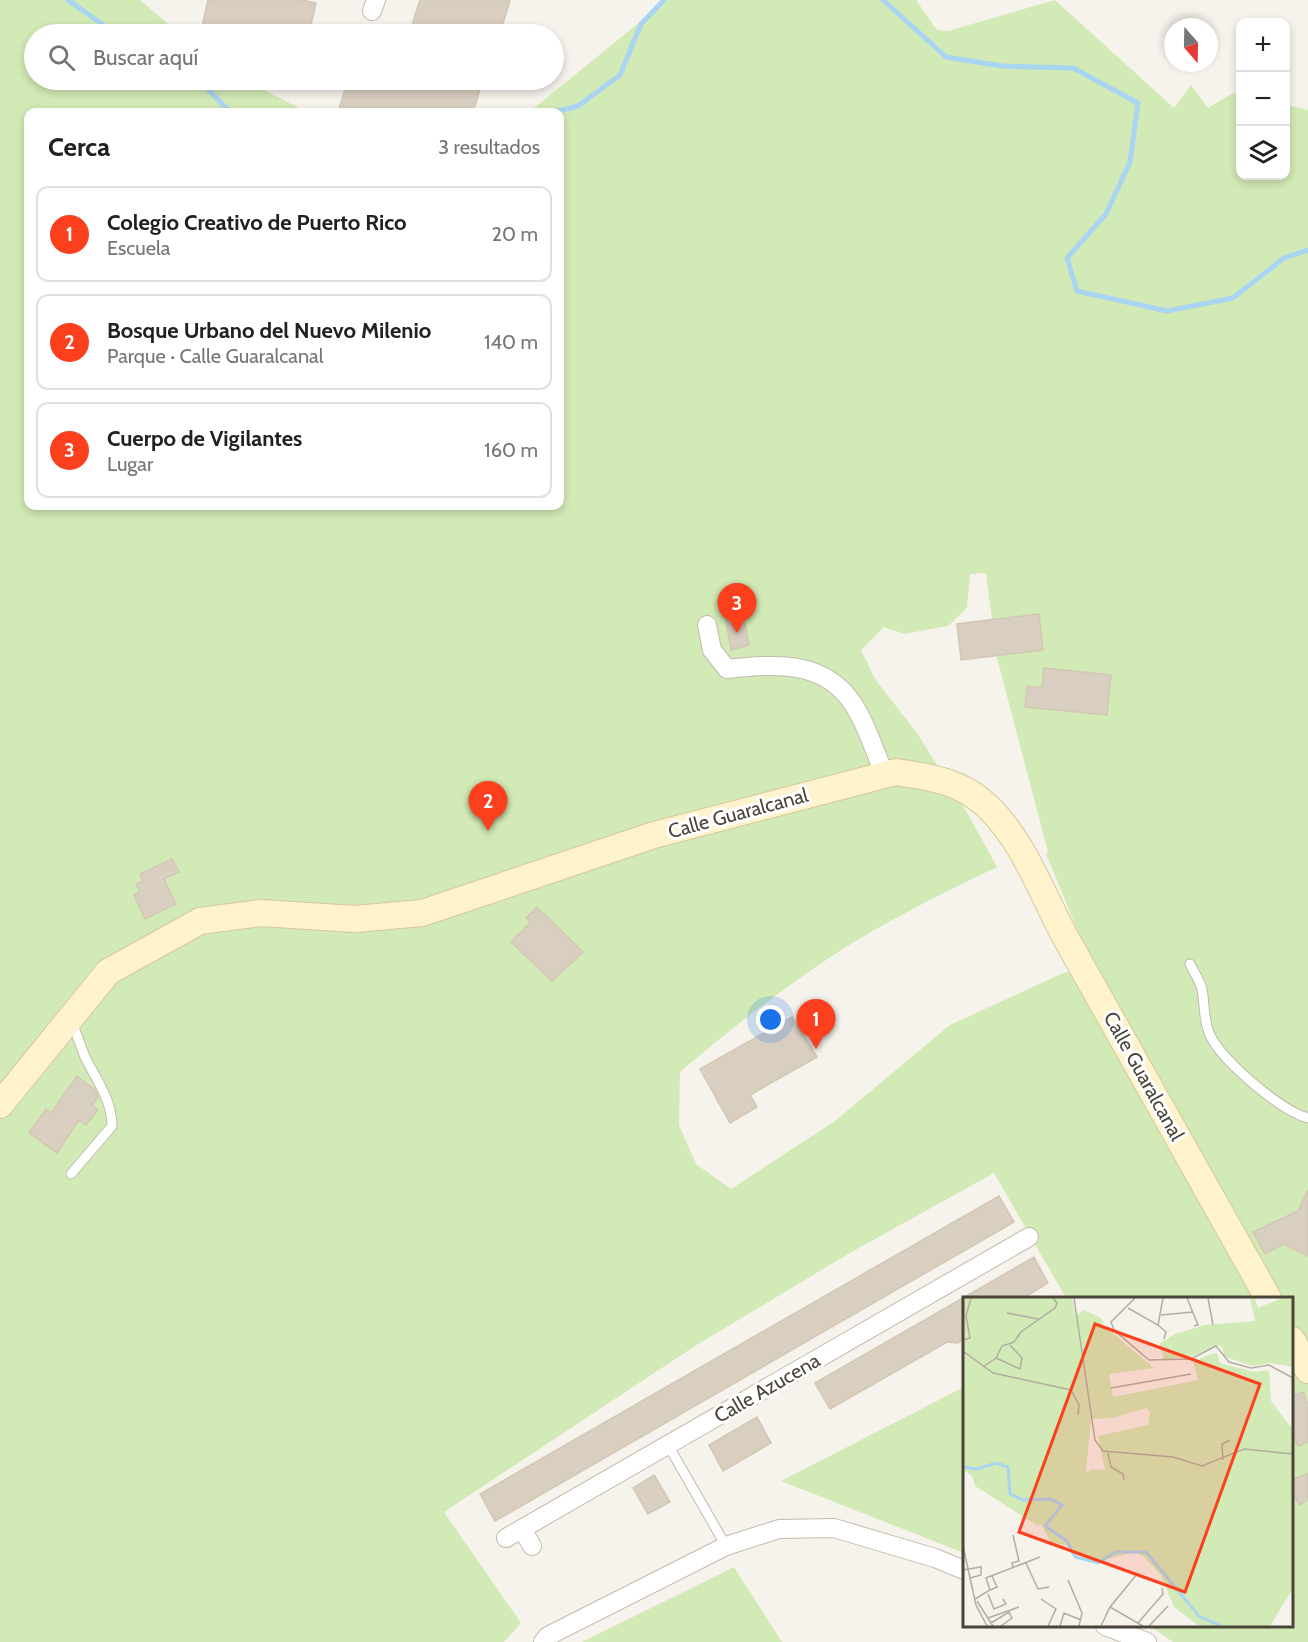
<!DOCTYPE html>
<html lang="es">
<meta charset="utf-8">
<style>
:root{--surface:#fff;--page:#f2f2f2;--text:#202124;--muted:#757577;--line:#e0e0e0;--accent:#fc3f1d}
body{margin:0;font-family:Cabin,sans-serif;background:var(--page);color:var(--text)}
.controls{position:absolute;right:18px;top:18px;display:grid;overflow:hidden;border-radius:12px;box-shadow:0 3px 9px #0003}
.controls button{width:54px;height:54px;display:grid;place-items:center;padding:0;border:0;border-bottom:2px solid var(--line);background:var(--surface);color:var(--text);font:30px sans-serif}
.compass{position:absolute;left:1164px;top:18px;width:54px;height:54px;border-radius:50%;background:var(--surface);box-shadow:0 3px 9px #0003;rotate:160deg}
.you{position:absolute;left:771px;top:1020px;width:21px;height:21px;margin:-15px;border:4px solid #fff;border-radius:50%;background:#1a73e8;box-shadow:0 0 0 9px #1a73e833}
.badge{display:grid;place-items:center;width:39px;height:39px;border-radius:50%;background:var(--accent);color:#fff;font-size:20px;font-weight:700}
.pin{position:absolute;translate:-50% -50px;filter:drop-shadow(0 2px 3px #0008)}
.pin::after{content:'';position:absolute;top:32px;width:21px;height:18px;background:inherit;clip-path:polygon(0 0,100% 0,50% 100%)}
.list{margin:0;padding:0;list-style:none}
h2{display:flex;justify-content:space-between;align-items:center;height:78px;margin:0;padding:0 24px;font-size:26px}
h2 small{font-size:20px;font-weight:400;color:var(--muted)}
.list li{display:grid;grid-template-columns:39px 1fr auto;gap:18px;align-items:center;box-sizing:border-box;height:96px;margin:0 12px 12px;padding:0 12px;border:2px solid var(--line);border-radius:12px}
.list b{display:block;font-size:22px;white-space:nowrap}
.list p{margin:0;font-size:20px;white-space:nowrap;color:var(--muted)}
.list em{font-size:20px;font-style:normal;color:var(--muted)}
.icon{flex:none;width:33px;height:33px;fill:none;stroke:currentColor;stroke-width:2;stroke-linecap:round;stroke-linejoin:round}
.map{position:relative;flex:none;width:1308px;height:1642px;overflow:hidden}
.search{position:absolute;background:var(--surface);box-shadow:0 3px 9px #0003;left:24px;top:24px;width:540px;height:66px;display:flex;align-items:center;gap:15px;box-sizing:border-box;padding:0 21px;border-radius:33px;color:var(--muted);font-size:22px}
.panel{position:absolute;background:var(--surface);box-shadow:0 3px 9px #0003;left:24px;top:108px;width:540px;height:402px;border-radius:12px}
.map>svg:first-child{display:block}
.green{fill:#d2eab5;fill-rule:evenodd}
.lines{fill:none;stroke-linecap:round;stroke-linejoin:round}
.stream{stroke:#a9d4f2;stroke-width:5}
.building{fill:#d8cfc1;stroke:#d3c7b4;stroke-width:1.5}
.lane-casing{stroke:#c2bbae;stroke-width:11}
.street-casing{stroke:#c2bbae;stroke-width:20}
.secondary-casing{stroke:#d6c79b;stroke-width:28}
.lane{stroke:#fff;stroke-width:9}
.street{stroke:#fff;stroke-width:18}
.secondary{stroke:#fff3cd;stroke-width:26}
.labels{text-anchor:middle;stroke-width:6;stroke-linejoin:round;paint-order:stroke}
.street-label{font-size:20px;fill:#4b4439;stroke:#fff}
.inset-river{fill:none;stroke:#a9d4f2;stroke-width:3}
.inset-road{fill:none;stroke:#b2ada4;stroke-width:1.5}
.view{fill:#fc3f1d;fill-opacity:0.15;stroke:#fc3f1d;stroke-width:3}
.inset-edge{fill:none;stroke:#4b4439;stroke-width:3}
</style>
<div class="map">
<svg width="1308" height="1642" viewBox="0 0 1308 1642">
<rect width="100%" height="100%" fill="#f6f3ec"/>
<path class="green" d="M0 0H140L180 34H34V80H245L307 112H28V506H560V112H529L667 0H916L937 30 948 31 1055 0 1174 108 1191 85 1208 108 1233 93 1240 94V176H1286V105L1308 110V1642H1173L1150 1626H1292V1298H1066L994 1173 848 1254 695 1346 444 1512 521 1623 504 1642H0ZM986 573 997 658 1048 852 1046 854 1093 968 1063 973 950 1025 835 1121 731 1189 696 1164 679 1125 680 1072C728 1031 779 991 832 956 884 922 941 894 997 867L969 816 917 733 875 679 861 650 884 627 904 634 948 626 967 608 970 574Z
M964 1387V1553L781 1481Z
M734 1567 782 1642H582Z"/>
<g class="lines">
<path class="stream" d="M68 0 116 34
M883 0 946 57 1002 66 1073 68 1138 103 1130 162 1106 214 1067 258 1077 291 1167 311 1233 298 1284 258 1308 250
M194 80 203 84 230 112
M554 112 578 106 620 75 641 24 664 0"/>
</g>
<path class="building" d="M208 0H302L316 3 309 34H215L201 31Z
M420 0H510L500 34H409Z
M348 80H483L473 112H338Z
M739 594 749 645 731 650 722 597Z
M1039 614 1043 650 961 660 957 624Z
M1044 668 1111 675 1107 715 1025 707 1027 686 1042 688Z
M172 859 179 872 164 879 176 904 145 919 134 895 140 891 136 884 143 881 140 874Z
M537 907 583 952 552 981 511 942 531 922 526 918Z
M792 1017 817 1057 750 1095 757 1107 730 1123 700 1069Z
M77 1076 94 1089 98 1097 92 1105 98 1110 86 1125 79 1120 57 1153 29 1133 46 1109 51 1113Z
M1308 1190V1256L1283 1244 1265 1254 1253 1232 1298 1211Z
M999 1196 1014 1222 495 1521 480 1494Z
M1034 1257 1048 1283 1022 1299H964V1339L958 1343 947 1342 830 1409 815 1383Z
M1303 1392 1308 1405V1442L1298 1446 1292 1431V1396Z
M757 1417 771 1443 723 1471 709 1445Z
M1308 1473V1499L1300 1505 1292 1493V1480Z
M654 1475 670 1502 648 1514 633 1488Z"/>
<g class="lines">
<defs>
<path id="lane" d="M1190 964C1194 972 1200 981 1202 989 1205 1005 1203 1020 1210 1035 1221 1060 1281 1111 1308 1118
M71 1174 112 1126C112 1100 96 1079 85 1057 80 1045 77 1033 71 1022
M668 1445 726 1546"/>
<path id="street" d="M372 11 376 0
M707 625 712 650 727 669C775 664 826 659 855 707 868 728 875 753 885 775
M522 1529 532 1546
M506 1538 1029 1237
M1105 1626 1147 1642
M543 1642 548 1636 726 1546 779 1529 834 1528 935 1558 964 1570"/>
<path id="secondary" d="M0 1105 108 972 200 921 261 913 355 919 422 913 654 835 896 772C930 777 961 781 987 806 1025 842 1043 897 1068 942 1134 1061 1202 1179 1268 1298
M1292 1340 1308 1370"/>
</defs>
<use href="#lane" class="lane-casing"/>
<use href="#street" class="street-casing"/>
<use href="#secondary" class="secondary-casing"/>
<use href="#lane" class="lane"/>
<use href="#street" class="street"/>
<use href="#secondary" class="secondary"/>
</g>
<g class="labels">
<g class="street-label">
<text transform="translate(738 813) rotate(-15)" y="7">Calle Guaralcanal</text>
<text transform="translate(1144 1076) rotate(61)" y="7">Calle Guaralcanal</text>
<text transform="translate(767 1388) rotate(-30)" y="7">Calle Azucena</text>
</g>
</g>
<g transform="translate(963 1297)">
<rect width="330" height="330" fill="#f6f3ec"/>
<path d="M0 1H109L113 19 121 13 138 21 140 28 191 71 146 77 150 100 235 83 230 65 245 58 254 56 257 66 291 75 306 73 308 104 330 133V291L307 329H236L211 310 198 278 180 259 172 255 136 264 112 260 104 248 88 246 78 227 75 229 12 189 9 179 0 173ZM184 111 187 115 185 128 135 139 142 173 130 172 123 176 128 122 149 121ZM287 1H292L295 11 319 1H330V70L307 66 289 69 262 60 259 50 254 48 230 59 201 63 197 46 212 37 242 28 292 24Z" fill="#d2eab5" fill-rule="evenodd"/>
<path class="inset-river" d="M0 170 13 172 34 166 45 170 47 197 60 203 88 202 99 208 82 229 104 244 112 260 135 266 153 255H183L236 319 258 329"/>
<path class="inset-road" d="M111 1 132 143 140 154 210 160 239 169 281 152 330 157M172 1 148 25 151 33 186 63 228 62 253 49 266 65 288 71 306 68 330 81M224 1 235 28 231 29M245 1 250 28M165 11 195 28 203 35 201 42M44 16 75 22M198 18 230 15M195 28 200 1M0 43 7 41 3 19 8 1M0 54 30 76 108 93 116 108 115 118M33 61 57 72 59 61 47 48M20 70 33 61 39 49 51 45 58 35 92 11 94 6 90 1M148 91 228 77M145 156 148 170 160 177 161 183M260 163 259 147 267 143M50 238 56 264 49 266 50 270M0 249 13 308 24 329M63 266 75 292 86 290M0 273 18 270V278L7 281M105 283 119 316 116 329M27 293 34 290 29 279M25 297 31 312 43 307 40 302M12 302 27 293 23 281 77 260M78 302 93 312 85 329M14 304 30 329M147 310 180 329M25 321 56 310M28 326 46 315 49 321 38 329M175 326 200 297 199 291M97 329 101 316 118 323M138 329 147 310 175 276M186 329 205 309"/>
<path class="view" d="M132 27 297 87 222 295 56 235Z"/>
<rect width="330" height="330" class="inset-edge"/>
</g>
</svg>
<div class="controls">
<button>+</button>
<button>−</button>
<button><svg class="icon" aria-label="layers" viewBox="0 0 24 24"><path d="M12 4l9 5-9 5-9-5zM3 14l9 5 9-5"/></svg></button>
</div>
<svg class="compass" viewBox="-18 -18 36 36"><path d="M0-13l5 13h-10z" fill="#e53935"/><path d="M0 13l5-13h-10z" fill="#757577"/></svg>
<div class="you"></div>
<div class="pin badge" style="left:816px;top:1049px">1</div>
<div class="pin badge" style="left:488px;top:831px">2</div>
<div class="pin badge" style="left:737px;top:633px">3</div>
<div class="search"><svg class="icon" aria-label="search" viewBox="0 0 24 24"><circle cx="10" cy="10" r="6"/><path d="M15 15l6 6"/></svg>Buscar aquí</div>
<section class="panel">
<h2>Cerca<small>3 resultados</small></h2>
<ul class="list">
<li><span class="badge">1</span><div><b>Colegio Creativo de Puerto Rico</b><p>Escuela</p></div><em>20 m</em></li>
<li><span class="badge">2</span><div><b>Bosque Urbano del Nuevo Milenio</b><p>Parque · Calle Guaralcanal</p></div><em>140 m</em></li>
<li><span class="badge">3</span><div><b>Cuerpo de Vigilantes</b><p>Lugar</p></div><em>160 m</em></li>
</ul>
</section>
</div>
